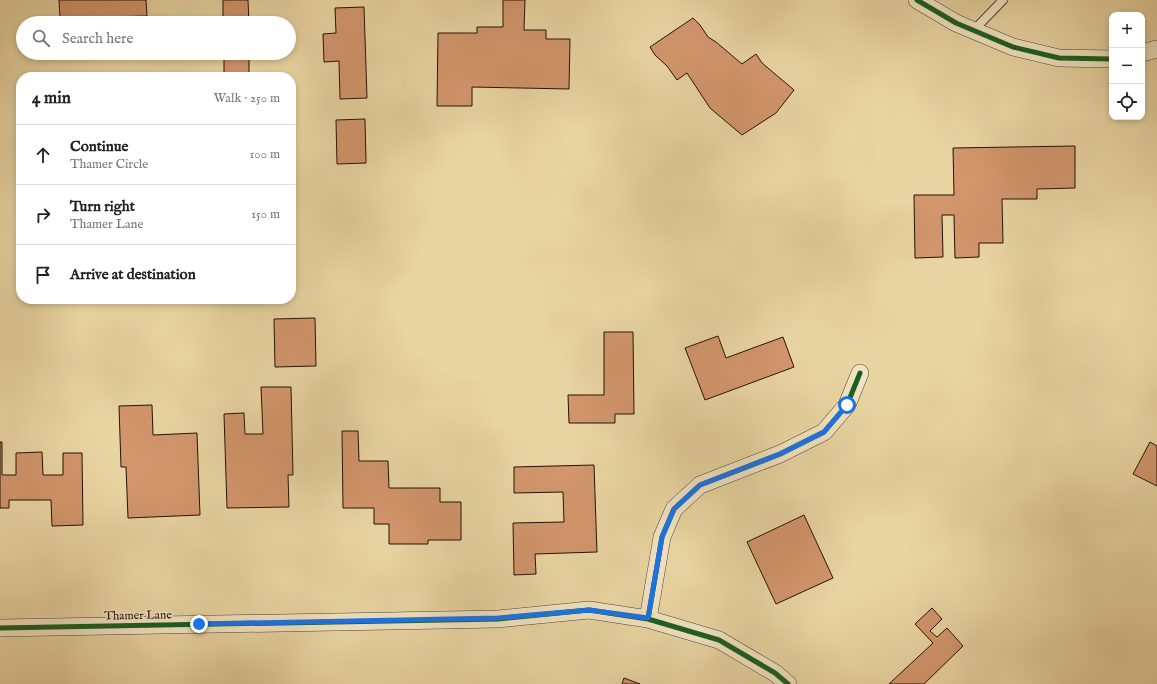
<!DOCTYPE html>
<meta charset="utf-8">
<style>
:root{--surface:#fff;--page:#f6f6f6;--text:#222;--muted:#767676;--line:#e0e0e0}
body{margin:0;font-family:"IM FELL English",serif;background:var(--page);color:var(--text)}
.controls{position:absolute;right:12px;top:12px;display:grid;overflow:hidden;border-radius:8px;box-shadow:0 2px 6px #0003}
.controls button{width:36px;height:36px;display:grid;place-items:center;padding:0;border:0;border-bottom:1px solid var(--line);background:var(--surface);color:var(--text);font:20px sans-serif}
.stop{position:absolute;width:12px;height:12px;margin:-9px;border:3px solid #1a73e8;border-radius:50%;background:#fff}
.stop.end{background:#1a73e8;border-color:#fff;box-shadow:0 1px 4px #0008}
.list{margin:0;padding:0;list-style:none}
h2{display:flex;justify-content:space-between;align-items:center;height:52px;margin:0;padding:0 16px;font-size:17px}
h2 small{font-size:13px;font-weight:400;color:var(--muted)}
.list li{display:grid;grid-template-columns:26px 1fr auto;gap:12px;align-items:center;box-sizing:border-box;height:60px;padding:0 16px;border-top:1px solid var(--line)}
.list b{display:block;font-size:15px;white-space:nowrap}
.list p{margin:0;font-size:13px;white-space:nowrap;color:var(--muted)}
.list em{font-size:13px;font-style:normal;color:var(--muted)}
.icon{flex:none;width:22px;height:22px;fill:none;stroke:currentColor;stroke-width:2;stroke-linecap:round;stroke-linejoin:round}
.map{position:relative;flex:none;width:1157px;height:684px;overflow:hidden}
.search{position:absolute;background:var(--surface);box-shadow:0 2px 6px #0003;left:16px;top:16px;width:280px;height:44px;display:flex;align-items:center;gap:10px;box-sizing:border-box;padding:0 14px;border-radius:22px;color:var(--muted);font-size:15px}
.panel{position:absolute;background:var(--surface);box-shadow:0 2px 6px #0003;left:16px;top:72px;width:280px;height:232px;border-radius:16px}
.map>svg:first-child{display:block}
.building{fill:#d3966c;stroke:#231107}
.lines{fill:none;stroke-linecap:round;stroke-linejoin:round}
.service-casing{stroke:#54422e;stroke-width:10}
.minor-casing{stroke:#54422e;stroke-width:18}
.service{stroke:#f1e4c3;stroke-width:8}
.minor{stroke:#f1e4c3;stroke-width:17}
.cycleway-casing{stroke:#f1e4c3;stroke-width:8}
.cycleway{stroke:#1b5e20;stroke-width:5}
.route{stroke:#1a73e8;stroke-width:5}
.labels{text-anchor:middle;stroke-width:3;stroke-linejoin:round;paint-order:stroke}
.street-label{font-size:12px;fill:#231107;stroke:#f1e4c3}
</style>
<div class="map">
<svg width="1157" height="684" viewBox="0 0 1157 684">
<rect width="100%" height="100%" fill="#e9d5a2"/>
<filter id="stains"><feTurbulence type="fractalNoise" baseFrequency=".005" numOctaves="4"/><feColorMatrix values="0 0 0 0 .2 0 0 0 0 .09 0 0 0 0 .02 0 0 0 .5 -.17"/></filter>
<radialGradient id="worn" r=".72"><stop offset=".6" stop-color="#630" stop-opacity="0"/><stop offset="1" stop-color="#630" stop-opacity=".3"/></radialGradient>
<path class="building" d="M59 0H146L147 16 60 18Z
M223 0H248L249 23H223Z
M503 0H525L524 30H546V39H570L569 89 472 87V106H437L438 33H477V27H503Z
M364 7 367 98 340 99 339 61 324 62 323 34 336 33 335 8Z
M693 18 700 25 708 37 716 42 742 64 756 54 762 63 794 90 776 113 742 135 710 108 687 73 677 80 667 66 655 55 650 47Z
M224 53H249V77H224Z
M365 119 366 163 337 164 336 120Z
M1075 146V188L1037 189V199H1002L1003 243H979V257L955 258 954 215H942L943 257 915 258 914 195H954L953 148Z
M315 318 316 366 275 367 274 319Z
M604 332H633L634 414H615V423H569L568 395H604Z
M718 336 726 358 783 337 794 367 705 400 685 348Z
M261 387H291L293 475H288L289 507 227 508 224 414 244 413 245 434H263Z
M152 405 153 435 197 433 200 515 128 518 126 467H121L119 406Z
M342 431H358L359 461H388L389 488H440V502H461V540H428V544H389V524H374V508H343Z
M0 442H2V475H16V453L42 452 43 475H63V453H82L83 525 52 526 51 500H9V508H0Z
M1150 442 1157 446V486L1133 474Z
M594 465 597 552 535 554 536 574 514 575 513 523 564 522 563 492 514 493V467Z
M804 515 833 578 776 604 747 542Z
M932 608 942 619 930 631 937 637 947 628 963 646 924 684H889L933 643 915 624Z
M624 678 640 684H622Z"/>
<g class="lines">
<defs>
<path id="service" d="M974 30 1003 0"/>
<path id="minor" d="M917 0 956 23 1013 47 1059 58 1112 59
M1142 53 1157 49
M648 619 662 537 674 509 700 485 780 454 824 432 847 405 860 373
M0 628 498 619 589 610 648 619 719 640 775 673 788 684"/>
</defs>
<use href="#service" class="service-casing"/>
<use href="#minor" class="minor-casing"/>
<use href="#service" class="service"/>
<use href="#minor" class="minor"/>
<defs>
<path id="cycleway" d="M917 0 956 23 1013 47 1059 58 1112 59
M648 619 662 537 674 509 700 485 780 454 824 432 847 405 860 373
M0 628 498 619 589 610 648 619 719 640 775 673 788 684"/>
</defs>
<use href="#cycleway" class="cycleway-casing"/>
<use href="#cycleway" class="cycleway"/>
</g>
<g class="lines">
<path class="route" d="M199 624 498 618 589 610 648 618 662 537 674 509 700 485 780 454 824 432 847 405"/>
</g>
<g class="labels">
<g class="street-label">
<text transform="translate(138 615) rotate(-1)" y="4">Thamer Lane</text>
</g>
</g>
<rect width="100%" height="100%" filter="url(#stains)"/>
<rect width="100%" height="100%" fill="url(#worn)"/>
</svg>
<div class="controls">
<button>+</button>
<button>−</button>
<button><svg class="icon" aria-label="locate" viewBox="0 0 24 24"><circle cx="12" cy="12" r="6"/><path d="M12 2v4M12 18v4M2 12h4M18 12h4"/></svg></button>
</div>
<div class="stop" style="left:847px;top:405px"></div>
<div class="stop end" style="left:199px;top:624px"></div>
<div class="search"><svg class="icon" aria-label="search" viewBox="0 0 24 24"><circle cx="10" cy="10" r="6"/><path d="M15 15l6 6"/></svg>Search here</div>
<section class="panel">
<h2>4 min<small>Walk · 250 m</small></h2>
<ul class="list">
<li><svg class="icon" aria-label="ahead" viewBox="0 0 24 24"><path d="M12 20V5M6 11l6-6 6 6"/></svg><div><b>Continue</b><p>Thamer Circle</p></div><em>100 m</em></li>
<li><svg class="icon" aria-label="right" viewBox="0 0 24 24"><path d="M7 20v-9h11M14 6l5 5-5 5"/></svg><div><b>Turn right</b><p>Thamer Lane</p></div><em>150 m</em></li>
<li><svg class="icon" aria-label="arrive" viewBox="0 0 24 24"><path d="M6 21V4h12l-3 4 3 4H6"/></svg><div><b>Arrive at destination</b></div></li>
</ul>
</section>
</div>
